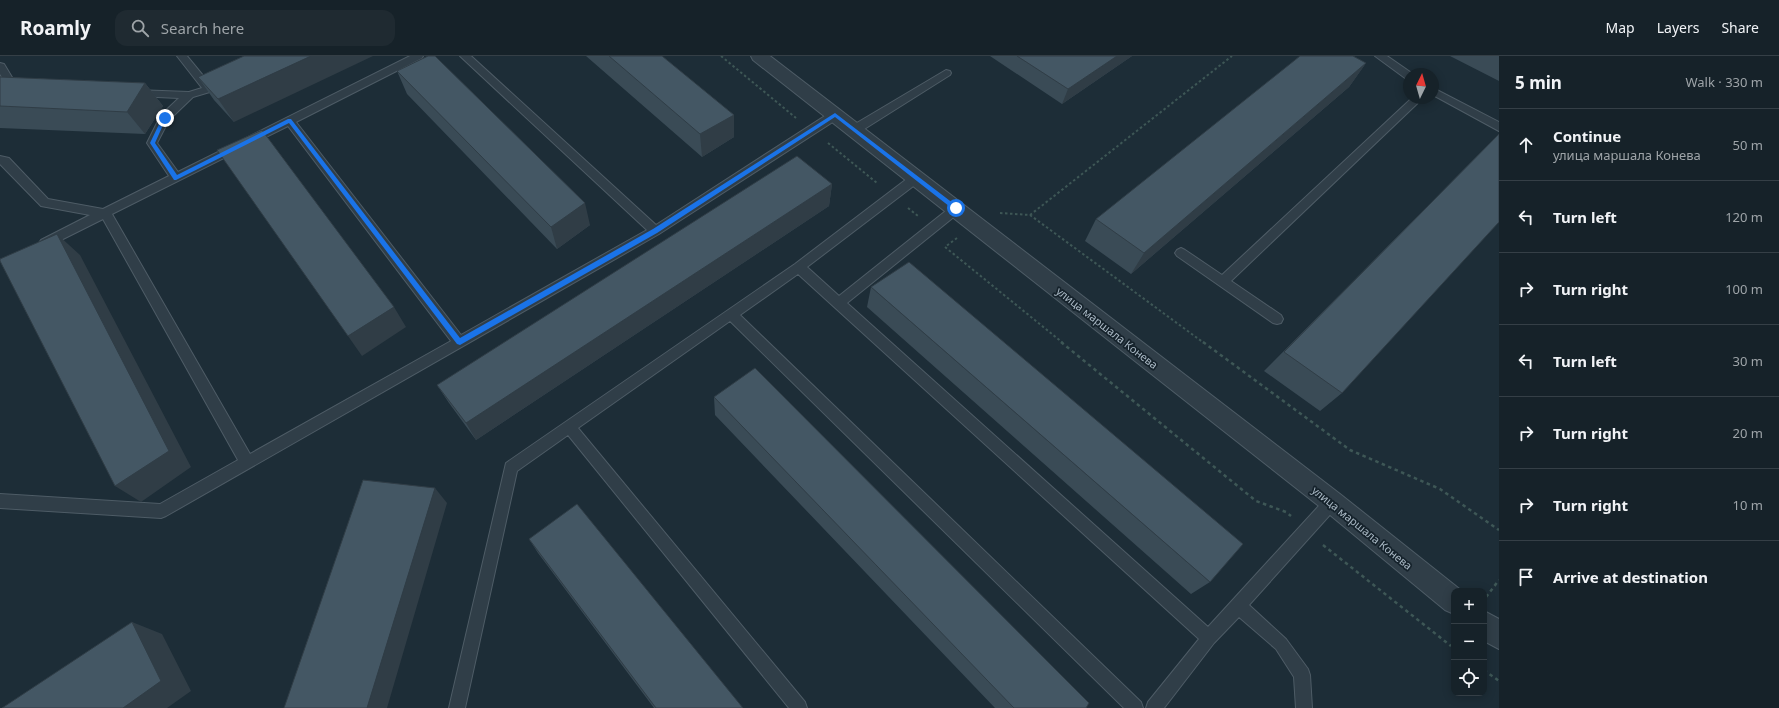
<!DOCTYPE html>
<meta charset="utf-8">
<style>
:root{--surface:#162229;--page:#1f2a31;--text:#f1f3f6;--muted:#9ea4a8;--line:#353f46}
body{margin:0;font-family:"Noto Sans",sans-serif;background:var(--page);color:var(--text)}
.controls{position:absolute;right:12px;bottom:12px;display:grid;overflow:hidden;border-radius:8px;box-shadow:0 2px 10px #0003}
.controls button{width:36px;height:36px;display:grid;place-items:center;padding:0;border:0;border-bottom:1px solid var(--line);background:var(--surface);color:var(--text);font:20px sans-serif}
.compass{position:absolute;left:1403px;top:12px;width:36px;height:36px;border-radius:50%;background:var(--surface);box-shadow:0 2px 10px #0003;rotate:5deg}
.stop{position:absolute;width:12px;height:12px;margin:-9px;border:3px solid #1a73e8;border-radius:50%;background:#fff}
.stop.end{background:#1a73e8;border-color:#fff;box-shadow:0 1px 4px #0008}
.list{margin:0;padding:0;list-style:none}
h2{display:flex;justify-content:space-between;align-items:center;height:52px;margin:0;padding:0 16px;font-size:17px}
h2 small{font-size:13px;font-weight:400;color:var(--muted)}
.list li{display:grid;grid-template-columns:26px 1fr auto;gap:12px;align-items:center;box-sizing:border-box;height:72px;padding:0 16px;border-top:1px solid var(--line)}
.list b{display:block;font-size:15px;white-space:nowrap}
.list p{margin:0;font-size:13px;white-space:nowrap;color:var(--muted)}
.list em{font-size:13px;font-style:normal;color:var(--muted)}
.icon{flex:none;width:22px;height:22px;fill:none;stroke:currentColor;stroke-width:2;stroke-linecap:round;stroke-linejoin:round}
.map{position:relative;flex:none;width:1499px;height:652px;overflow:hidden}
header{display:flex;align-items:center;gap:24px;box-sizing:border-box;height:56px;padding:0 20px;background:var(--surface);border-bottom:1px solid var(--line)}
header strong{font-size:19px}
nav{display:flex;gap:22px;margin-inline-start:auto;font-size:14px}
.search{width:280px;height:36px;background:var(--page);display:flex;align-items:center;gap:10px;box-sizing:border-box;padding:0 14px;border-radius:12px;color:var(--muted);font-size:15px}
main{display:flex}
aside{flex:1;background:var(--surface)}
.map>svg:first-child{display:block}
.lines{fill:none;stroke-linecap:round;stroke-linejoin:round}
.service-casing{stroke:#4e5c66;stroke-width:2}
.minor-casing{stroke:#4e5c66;stroke-width:2}
.path-far1{stroke:#3e5756;stroke-width:2;stroke-dasharray:2.5 2.5;stroke-linecap:butt}
.path{stroke:#3e5756;stroke-width:2.5;stroke-dasharray:3.5 3.5;stroke-linecap:butt}
.service{fill:#303e48;fill-rule:evenodd}
.minor{fill:#303e48;fill-rule:evenodd}
.wall{fill:#3a4b56}
.shaded-wall{fill:#303d46}
.building{fill:#445764;stroke:#303d46}
.route{fill:#1a73e8}
.labels{text-anchor:middle;stroke-width:3.5;stroke-linejoin:round;paint-order:stroke}
.street-label{font-size:11px;fill:#aab9c5;stroke:#16232c}
</style>
<header>
<strong>Roamly</strong>
<div class="search"><svg class="icon" aria-label="search" viewBox="0 0 24 24"><circle cx="10" cy="10" r="6"/><path d="M15 15l6 6"/></svg>Search here</div>
<nav><a>Map</a><a>Layers</a><a>Share</a></nav>
</header>
<main>
<div class="map">
<svg width="1499" height="652" viewBox="0 0 1499 652">
<rect width="100%" height="100%" fill="#1d2d37"/>
<g class="lines">
<defs>
<path id="service" d="M177 0H187L214 33 213 35 193 41 169 64 157 87 178 116 410 0H423L422 2 296 66 461 279 647 174 460 0H471L656 169 831 56 835 55 840 59 839 62 659 178 166 460 161 462 0 452V438L160 448 238 404 103 163 49 190 45 191 41 190 39 187 41 184 90 159 41 150 0 108V100L9 102 48 143 103 153 169 120 147 87 161 59 179 42 135 40 130 37 135 34 189 36 202 32ZM288 70 451 285 250 398 112 158Z
M1375 0H1387L1413 18H1409V23L1405 22Z
M0 7 4 8 16 28 22 29 23 31 22 33H9L0 18Z
M946 14 950 15 951 17 950 19 858 77H850L849 74 850 71Z
M1433 32 1499 66V75L1433 39Z
M1412 42H1423L1231 225 1281 259 1283 263 1281 267 1277 268 1273 267 1177 200 1175 197 1177 194 1181 192 1185 194 1222 219Z
M916 118 920 119 922 122 920 125 807 211 839 240 952 150 956 149 960 150 962 153 960 156 847 247 1208 571 1327 441 1332 439 1337 441 1339 446 1337 451 1249 549 1286 583 1308 613 1310 619 1312 652H1296L1294 621 1276 593 1239 561 1214 587 1164 652H1146L1148 646 1199 583 798 218 740 259 1141 646 1143 652H1124L730 265 578 372 805 646 807 652H789L568 379 517 415 465 652H449L506 407 795 208 912 119Z"/>
<path id="minor" d="M751 0H770L1340 438 1462 535H1454V558L1445 554 1324 454 753 4Z
M1484 555 1499 563V593L1484 585Z"/>
</defs>
<use href="#service" class="service-casing"/>
<use href="#minor" class="minor-casing"/>
<path class="path-far1" d="M721 0 796 62
M828 87 877 127
M908 152 918 160
M1000 157 1030 159 1204 287
M1030 159 1232 0
M957 182 945 191 1063 287"/>
<path class="path" d="M1061 286 1256 445 1286 456 1291 460
M1203 286 1350 394 1440 433 1499 474
M1323 489 1451 590
M1486 541 1499 524
M1454 586 1451 590 1454 592
M1484 614 1499 625"/>
<use href="#service" class="service"/>
<use href="#minor" class="minor"/>
</g>
<path class="wall" d="M244 0 234 66 214 44 198 21Z
M586 0H662L734 59V81L702 101Z
M990 0H1132L1062 48Z
M1450 0H1499V25Z
M1366 7 1349 31 1131 218 1085 185 1096 163Z
M397 15 590 169 557 193 407 38Z
M0 21 145 27 163 50 145 78 0 72Z
M1499 78 1342 337 1320 355 1264 315Z
M832 128 829 150 476 384 449 347 437 329Z
M871 231 1210 526 1191 538 867 251Z
M714 341 1086 652H995L715 359Z
M529 483 743 652H654L538 497Z"/>
<path class="shaded-wall" d="M311 0H373L234 66 218 43Z
M1117 0H1132L1062 48 1068 33Z
M1366 7 1349 31 1131 218 1144 197Z
M145 27 163 50 145 78 127 56Z
M734 59V81L702 101 700 78Z
M832 128 829 150 476 384 466 367Z
M585 147 590 169 557 193 551 171Z
M57 178 80 199 191 411 141 446 115 430Z
M394 251 406 271 362 300 348 280Z
M435 432 447 447 387 652H367Z
M132 566 162 578 191 635 167 652H123Z"/>
<path class="building" d="M244 0H311L218 43 198 21Z
M428 0H435L585 147 551 171 397 15Z
M609 0H662L734 59 700 78Z
M1017 0H1117L1068 33Z
M1300 0H1353L1366 7 1144 197 1096 163Z
M0 21 145 27 127 56 0 50Z
M262 74 394 251 348 280 217 94Z
M1499 78V166L1342 337 1284 296Z
M797 100 832 128 466 367 437 329Z
M57 178 169 395 115 430 0 205V203Z
M909 206 1243 488 1210 526 871 231Z
M755 312 1089 647 1086 652H1014L714 341Z
M363 424 435 432 367 652H284Z
M577 448 743 652H656L529 483Z
M132 566 161 625 123 652H2Z"/>
<path class="route" d="M835 57 958 151V154H954L835 61 657 177 460 289 457 288 289 67 176 124H174L150 87 163 60H167L155 87 177 119 288 63H291L460 282 653 173Z"/>
<g class="labels">
<g class="street-label">
<text transform="translate(1107 272) rotate(38)" y="4">улица маршала Конева</text>
<text transform="translate(1362 472) rotate(39)" y="4">улица маршала Конева</text>
</g>
</g>
</svg>
<div class="controls">
<button>+</button>
<button>−</button>
<button><svg class="icon" aria-label="locate" viewBox="0 0 24 24"><circle cx="12" cy="12" r="6"/><path d="M12 2v4M12 18v4M2 12h4M18 12h4"/></svg></button>
</div>
<svg class="compass" viewBox="-18 -18 36 36"><path d="M0-13l5 13h-10z" fill="#e53935"/><path d="M0 13l5-13h-10z" fill="#9ea4a8"/></svg>
<div class="stop" style="left:956px;top:152px"></div>
<div class="stop end" style="left:165px;top:62px"></div>
</div>
<aside>
<h2>5 min<small>Walk · 330 m</small></h2>
<ul class="list">
<li><svg class="icon" aria-label="ahead" viewBox="0 0 24 24"><path d="M12 20V5M6 11l6-6 6 6"/></svg><div><b>Continue</b><p>улица маршала Конева</p></div><em>50 m</em></li>
<li><svg class="icon" aria-label="left" viewBox="0 0 24 24"><path d="M17 20v-9H6M10 6l-5 5 5 5"/></svg><div><b>Turn left</b></div><em>120 m</em></li>
<li><svg class="icon" aria-label="right" viewBox="0 0 24 24"><path d="M7 20v-9h11M14 6l5 5-5 5"/></svg><div><b>Turn right</b></div><em>100 m</em></li>
<li><svg class="icon" aria-label="left" viewBox="0 0 24 24"><path d="M17 20v-9H6M10 6l-5 5 5 5"/></svg><div><b>Turn left</b></div><em>30 m</em></li>
<li><svg class="icon" aria-label="right" viewBox="0 0 24 24"><path d="M7 20v-9h11M14 6l5 5-5 5"/></svg><div><b>Turn right</b></div><em>20 m</em></li>
<li><svg class="icon" aria-label="right" viewBox="0 0 24 24"><path d="M7 20v-9h11M14 6l5 5-5 5"/></svg><div><b>Turn right</b></div><em>10 m</em></li>
<li><svg class="icon" aria-label="arrive" viewBox="0 0 24 24"><path d="M6 21V4h12l-3 4 3 4H6"/></svg><div><b>Arrive at destination</b></div></li>
</ul>
</aside>
</main>
